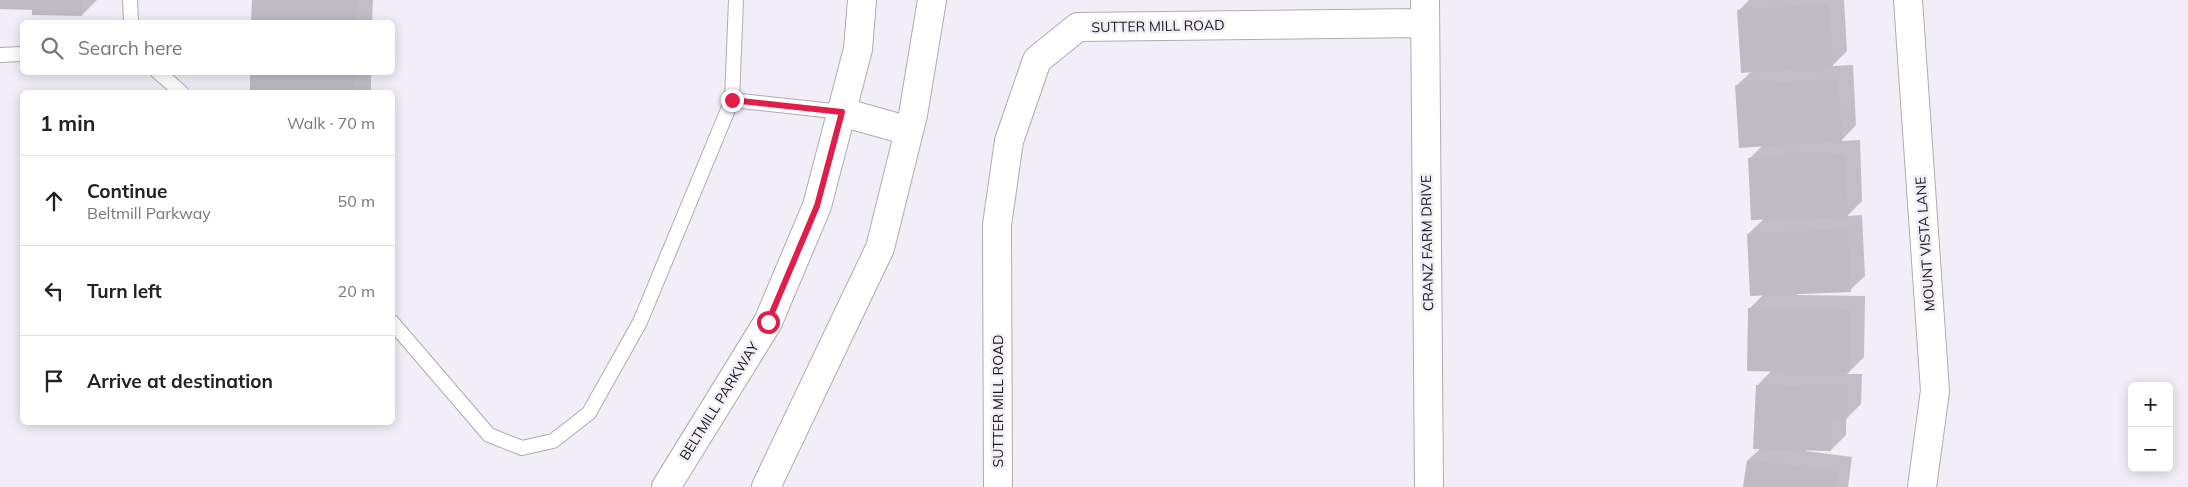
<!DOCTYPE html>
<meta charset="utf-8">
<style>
:root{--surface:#fff;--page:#f2f2f2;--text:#222;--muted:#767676;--line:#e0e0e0}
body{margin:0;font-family:Mulish,sans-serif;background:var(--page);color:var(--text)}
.controls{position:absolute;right:15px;bottom:15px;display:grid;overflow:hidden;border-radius:8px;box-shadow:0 2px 12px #0003}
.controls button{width:45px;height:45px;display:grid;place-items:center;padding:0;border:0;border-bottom:1px solid var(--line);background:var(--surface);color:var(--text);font:25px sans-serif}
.stop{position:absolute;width:15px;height:15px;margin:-11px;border:4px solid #e11d48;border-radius:50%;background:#fff}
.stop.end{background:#e11d48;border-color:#fff;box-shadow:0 1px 5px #0008}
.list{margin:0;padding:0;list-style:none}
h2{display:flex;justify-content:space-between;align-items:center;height:65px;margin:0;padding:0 20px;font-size:21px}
h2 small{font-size:16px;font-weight:400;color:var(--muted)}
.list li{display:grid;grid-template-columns:32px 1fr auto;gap:15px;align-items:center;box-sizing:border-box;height:90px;padding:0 20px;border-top:1px solid var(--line)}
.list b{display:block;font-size:19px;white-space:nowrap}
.list p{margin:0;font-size:16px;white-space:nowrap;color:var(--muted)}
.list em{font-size:16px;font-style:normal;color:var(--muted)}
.icon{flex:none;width:28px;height:28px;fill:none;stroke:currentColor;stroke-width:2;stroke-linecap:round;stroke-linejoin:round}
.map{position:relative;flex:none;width:2188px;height:487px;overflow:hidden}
.search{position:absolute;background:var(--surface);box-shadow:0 2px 12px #0003;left:20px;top:20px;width:375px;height:55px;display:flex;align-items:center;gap:12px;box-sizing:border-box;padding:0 18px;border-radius:8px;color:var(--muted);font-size:19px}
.panel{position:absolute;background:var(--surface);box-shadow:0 2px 12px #0003;left:20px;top:90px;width:375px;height:335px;border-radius:8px}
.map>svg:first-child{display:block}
.shadow{fill:#0003}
.building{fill:#bebbc3}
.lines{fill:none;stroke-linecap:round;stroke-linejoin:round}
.lane-casing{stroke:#afabb3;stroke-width:16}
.street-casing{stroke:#afabb3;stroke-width:30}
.secondary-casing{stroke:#afabb3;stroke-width:30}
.lane{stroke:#fff;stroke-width:14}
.street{stroke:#fff;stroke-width:28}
.secondary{stroke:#fff;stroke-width:28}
.route{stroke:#e11d48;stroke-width:6}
.labels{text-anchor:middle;stroke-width:5;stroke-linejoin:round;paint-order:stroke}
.street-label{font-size:14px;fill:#1d1c1f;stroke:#f2eef7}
</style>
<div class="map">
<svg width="2188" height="487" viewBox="0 0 2188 487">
<rect width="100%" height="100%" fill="#f2eef7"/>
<path class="shadow" d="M0 0H97L82 15 34 9 0 8Z
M253 0H373L372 22H252Z
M1749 0H1844L1847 51 1832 66 1853 65 1856 125 1841 141 1860 140 1862 201 1847 216 1862 215 1865 276 1850 290 1797 293V295L1865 296 1864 357 1847 374H1862L1861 404 1846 419V435L1831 450 1807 449 1806 451 1852 457 1848 487H1745L1748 460 1761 448 1757 386 1772 370 1749 309 1764 294 1748 234 1764 219 1749 159 1763 145 1736 86 1752 71 1738 11Z
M251 72H371V92H251Z"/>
<path class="building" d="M0 0H83L82 16 32 15V10L0 9Z
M252 0H357L356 22H251Z
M1829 4 1833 67 1741 73 1737 10Z
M250 72H355L354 92H250Z
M1838 79 1842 141 1739 148 1735 85Z
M1845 154 1848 217 1751 220 1748 158Z
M1848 229 1851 292 1750 296 1747 234Z
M1748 308 1850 310 1849 373 1747 371Z
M1756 385 1848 388 1847 419H1832L1831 451 1753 449Z
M1747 460 1838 472 1836 487H1743Z"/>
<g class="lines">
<defs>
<path id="lane" d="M130 0 131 22
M0 55 22 54
M158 72 181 92
M732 100 842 112
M392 322 489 435 522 448 553 441 589 413 640 322 732 100 736 0"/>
<path id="street" d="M1425 0 1429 487
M1908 0 1935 391 1922 487
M998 487 997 225 1009 141 1037 60 1078 27 1424 23"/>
<path id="secondary" d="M842 112 909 131
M666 487 768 322 817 206 858 49 862 0
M766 487 880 248 913 115 932 0"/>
</defs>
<use href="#lane" class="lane-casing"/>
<use href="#street" class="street-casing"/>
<use href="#secondary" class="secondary-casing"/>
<use href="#lane" class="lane"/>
<use href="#street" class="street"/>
<use href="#secondary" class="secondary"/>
</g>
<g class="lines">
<path class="route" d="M732 100 842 112 817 206 768 322"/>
</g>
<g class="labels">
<g class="street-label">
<text transform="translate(1158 26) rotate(-1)" y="5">SUTTER MILL ROAD</text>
<text transform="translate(1427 243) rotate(-91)" y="5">CRANZ FARM DRIVE</text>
<text transform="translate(1925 244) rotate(-94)" y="5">MOUNT VISTA LANE</text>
<text transform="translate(719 401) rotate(-58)" y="5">BELTMILL PARKWAY</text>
<text transform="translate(998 401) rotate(-90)" y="5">SUTTER MILL ROAD</text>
</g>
</g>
</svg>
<div class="controls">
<button>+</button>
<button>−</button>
</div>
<div class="stop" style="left:768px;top:322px"></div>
<div class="stop end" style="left:732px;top:100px"></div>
<div class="search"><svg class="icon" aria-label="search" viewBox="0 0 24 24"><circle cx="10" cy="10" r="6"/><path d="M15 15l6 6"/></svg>Search here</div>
<section class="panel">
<h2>1 min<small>Walk · 70 m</small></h2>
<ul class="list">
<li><svg class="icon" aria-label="ahead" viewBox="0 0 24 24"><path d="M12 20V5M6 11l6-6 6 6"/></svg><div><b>Continue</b><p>Beltmill Parkway</p></div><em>50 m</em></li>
<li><svg class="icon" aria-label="left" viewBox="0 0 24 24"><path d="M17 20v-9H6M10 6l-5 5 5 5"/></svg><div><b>Turn left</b></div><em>20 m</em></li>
<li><svg class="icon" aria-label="arrive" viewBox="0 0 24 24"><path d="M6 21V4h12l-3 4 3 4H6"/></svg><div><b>Arrive at destination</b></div></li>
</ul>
</section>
</div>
